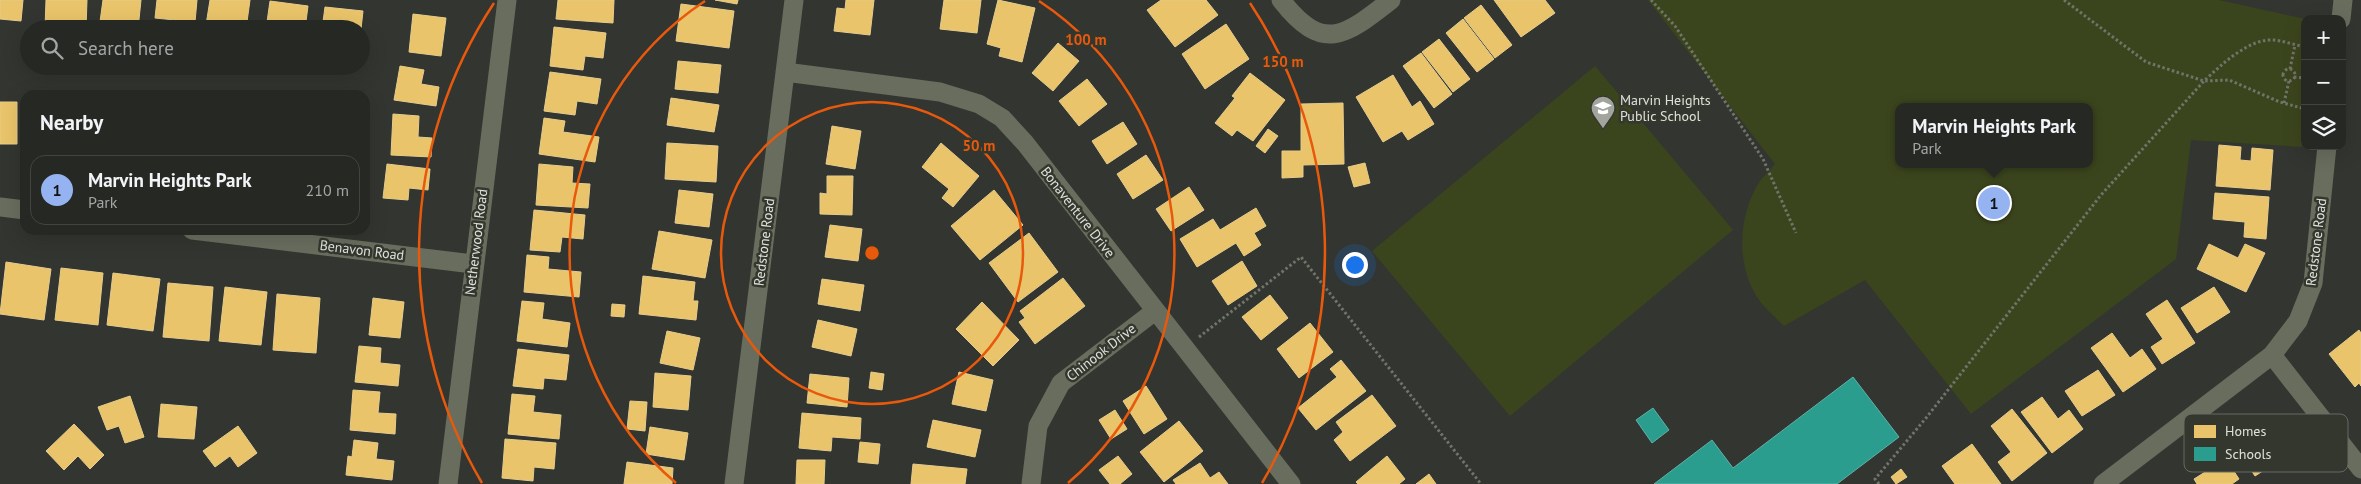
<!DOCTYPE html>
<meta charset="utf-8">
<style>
:root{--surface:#262824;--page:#2e302c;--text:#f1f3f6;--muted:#a4a6a6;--line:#424441;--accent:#95b2f1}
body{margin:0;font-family:"PT Sans",sans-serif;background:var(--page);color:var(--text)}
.controls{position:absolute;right:15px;top:15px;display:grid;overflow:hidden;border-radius:10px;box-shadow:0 5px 20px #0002}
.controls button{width:45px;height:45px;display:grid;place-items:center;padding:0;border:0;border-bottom:1px solid var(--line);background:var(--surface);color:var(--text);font:25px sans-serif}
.you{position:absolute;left:1354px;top:264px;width:18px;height:18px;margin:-12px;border:4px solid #fff;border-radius:50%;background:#1a73e8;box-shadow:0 0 0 8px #1a73e833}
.badge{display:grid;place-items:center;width:32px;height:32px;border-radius:50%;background:var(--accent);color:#111;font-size:16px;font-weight:700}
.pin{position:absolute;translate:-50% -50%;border:2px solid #fff;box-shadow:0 1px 5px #0006}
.popup{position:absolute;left:1895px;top:103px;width:198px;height:65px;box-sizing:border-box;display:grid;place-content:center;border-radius:10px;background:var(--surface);filter:drop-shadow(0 1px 4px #0005);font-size:16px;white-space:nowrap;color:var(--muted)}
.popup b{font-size:19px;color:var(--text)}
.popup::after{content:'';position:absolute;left:50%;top:100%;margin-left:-10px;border:10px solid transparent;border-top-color:var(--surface)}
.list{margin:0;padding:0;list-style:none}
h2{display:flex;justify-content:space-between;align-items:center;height:65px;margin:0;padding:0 20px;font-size:21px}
h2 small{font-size:16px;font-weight:400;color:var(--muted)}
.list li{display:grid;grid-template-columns:32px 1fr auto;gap:15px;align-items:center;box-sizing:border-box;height:70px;margin:0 10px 10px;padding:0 10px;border:1px solid var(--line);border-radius:15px}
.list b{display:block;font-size:19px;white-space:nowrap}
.list p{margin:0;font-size:16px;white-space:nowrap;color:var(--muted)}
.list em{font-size:16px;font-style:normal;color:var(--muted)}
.icon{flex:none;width:28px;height:28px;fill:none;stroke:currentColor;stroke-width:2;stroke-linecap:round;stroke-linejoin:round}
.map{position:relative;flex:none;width:2361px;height:484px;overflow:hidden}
.search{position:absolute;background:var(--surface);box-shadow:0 5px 20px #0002;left:20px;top:20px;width:350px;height:55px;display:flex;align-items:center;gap:12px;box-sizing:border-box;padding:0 18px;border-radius:28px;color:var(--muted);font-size:19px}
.panel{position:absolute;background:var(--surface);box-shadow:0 5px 20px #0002;left:20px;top:90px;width:350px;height:145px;border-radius:15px}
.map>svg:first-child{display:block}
.green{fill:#3b451d;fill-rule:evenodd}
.homes{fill:#e9c46a;stroke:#e6cc8c}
.schools{fill:#2a9d8f;stroke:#60b1a6}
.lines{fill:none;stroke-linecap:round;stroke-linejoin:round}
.path{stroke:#707469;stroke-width:3;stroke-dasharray:2.5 2.5;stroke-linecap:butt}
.minor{stroke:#696d5e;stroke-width:19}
.ring{fill:none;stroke:#e8590c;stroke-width:2.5}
.labels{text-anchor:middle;stroke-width:5;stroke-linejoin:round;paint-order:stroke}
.poi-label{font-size:14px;fill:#dee0da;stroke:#34372e;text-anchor:start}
.street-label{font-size:14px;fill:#dee0da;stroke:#34372e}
.key{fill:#34372e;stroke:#676a62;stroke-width:1}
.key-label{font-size:14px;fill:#dee0da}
.centre{fill:#e8590c;stroke:#34372e;stroke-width:2.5}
.ring-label{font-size:15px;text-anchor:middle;font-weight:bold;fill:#e8590c;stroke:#34372e;stroke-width:5;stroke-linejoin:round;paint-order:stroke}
</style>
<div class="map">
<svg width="2361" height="484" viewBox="0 0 2361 484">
<rect width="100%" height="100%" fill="#333530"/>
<path class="green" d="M1648 0H2219L2305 19V109L2302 147 2191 140 2176 259 1971 414 1865 280 1784 326C1777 319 1769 312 1762 304 1735 270 1737 216 1760 181 1764 175 1771 170 1775 164ZM1899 107H2089V164H1899Z
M1595 66 1733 230 1510 416 1372 251Z"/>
<path class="homes" d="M0 0H23L21 21 0 19Z
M46 0H87L86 29 45 28Z
M103 0H141L138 29H99Z
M157 0H197L195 22 155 18Z
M210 0H250L246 29 206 25Z
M558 0H614L613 23 556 19Z
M715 0H738L737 4Z
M846 0H874L870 35 834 31 837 8 845 9Z
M944 0H981L977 33 940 29Z
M998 0 1035 8 1022 62 999 56 1001 48 987 44Z
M1161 0H1206L1218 15 1175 47 1147 10Z
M1494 0H1545L1555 13 1521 37Z
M270 1 308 6 305 29H266Z
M681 4 734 11 729 48 676 41Z
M1481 5 1512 45 1495 58 1464 18Z
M325 7 363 11 361 29H322Z
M413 14 446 18 441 56 409 52Z
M1463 19 1494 59 1477 72 1446 33Z
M1226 24 1249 59 1205 89 1182 54Z
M554 27 606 33 603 58 585 56 583 70 550 66Z
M1439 39 1470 79 1453 92 1422 52Z
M1058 43 1079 61 1053 91 1032 73Z
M1421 53 1452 94 1434 108 1403 66Z
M678 61 721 65 718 93 675 89Z
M400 66 424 70 421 84 439 87 436 106 394 100Z
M550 72 601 79 597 104 577 101 575 115 544 111Z
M1250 73 1285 100 1253 141 1237 130 1232 136 1215 123 1235 98 1232 96Z
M1393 75 1412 107 1420 101 1434 124 1408 140 1402 131 1383 142 1356 97Z
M1087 79 1107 104 1079 126 1059 101Z
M671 98 719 105 714 132 667 125Z
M0 102H17V144H0Z
M1343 103 1344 164 1303 165V177L1282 178V151H1301V104Z
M393 114 419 116 418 137 432 138 431 157 391 155Z
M544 118 565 121 563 132 599 137 595 162 539 154Z
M1123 122 1137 144 1107 164 1092 141Z
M832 126 861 131 855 169 826 164Z
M1268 129 1278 136 1265 153 1256 146Z
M667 143 718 146 716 182 665 179Z
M941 143 979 176 953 207 942 198 949 189 922 167Z
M2219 145 2241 147 2240 160 2251 161 2252 148 2273 150 2270 190 2216 186Z
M1146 155 1163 180 1133 199 1117 174Z
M1365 163 1370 183 1354 187 1348 167Z
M387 164 430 169 428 190 409 188 408 200 383 198Z
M539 164 573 167 572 183 590 184 588 208 536 205Z
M827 176H853L852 215 820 214V193L827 194Z
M1189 187 1204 210 1171 231 1156 209Z
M679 190 713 194 709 227 675 223Z
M994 190 1023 225 980 260 951 226Z
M2215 193 2269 197 2266 239 2244 237 2245 222 2213 219Z
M1256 208 1266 226 1254 233 1261 245 1244 256 1236 243 1197 267 1180 239 1213 219 1220 230Z
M534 210 585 215 583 239 562 237 560 252 530 250Z
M830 225 862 229 858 261 825 257Z
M659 231 712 240 705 278 652 269Z
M1029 233 1058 272 1018 302 989 263Z
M2209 244 2238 258 2245 244 2265 253 2246 292 2197 269Z
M527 255 549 257 548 269 581 272 579 297 524 292Z
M1242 261 1257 286 1228 305 1212 281Z
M6 262 51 269 44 320 0 314Z
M61 268 103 273 98 325 55 320Z
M113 273 160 279 153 331 107 325Z
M643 276 695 282 693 301H698L696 320 639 314Z
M1063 278 1085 306 1035 344 1019 322 1025 318 1020 311Z
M822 279 864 285 860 311 818 304Z
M168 283 213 287 209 341 163 337Z
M225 287 267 292 261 345 219 341Z
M2214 287 2230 312 2197 333 2181 308Z
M277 294 320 298 316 353 273 350Z
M1270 295 1288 318 1261 340 1242 317Z
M373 298 404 302 400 338 369 335Z
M2167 300 2195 343 2162 364 2151 347 2163 339 2146 314Z
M522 301 544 303 542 319 570 323 567 347 517 341Z
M982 302 1019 340 993 366 956 329Z
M612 304 625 305 624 317 611 316Z
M818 320 857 329 851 356 812 347Z
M1310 323 1333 352 1299 378 1277 349Z
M2359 330 2361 333V386L2359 383 2355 387 2329 354Z
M667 331 700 338 693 370 660 363Z
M2112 333 2130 358 2142 349 2156 369 2123 392 2091 348Z
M359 346 381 348 380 363 400 365 398 386 355 382Z
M518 349 569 355 566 380 544 378 543 389 513 386Z
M1341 360 1366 391 1316 430 1298 408 1337 377 1330 369Z
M2098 370 2115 395 2082 416 2065 391Z
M871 372 884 374 882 390 869 388Z
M959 372 993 380 986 411 952 404Z
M655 373 691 376 688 410 653 407Z
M810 374 849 378 847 407 807 403Z
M1146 386 1167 419 1144 434 1123 401Z
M353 390 380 392 378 413 396 414 395 434 350 430Z
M512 394 535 396 533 412 561 415 559 439 508 434Z
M1372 395 1396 426 1350 461 1334 440 1343 432 1336 422Z
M130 396 144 437 125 443 119 426 107 430 98 407Z
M2042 397 2058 419 2069 410 2083 429 2052 453 2021 412Z
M630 401 647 402 645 431 627 429Z
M161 404 197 407 194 439 158 437Z
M2012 409 2047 453 2012 481 1998 462 2011 452 1991 426Z
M1115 410 1127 429 1111 439 1099 420Z
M802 413 861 418 860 439 832 437 831 451 799 448Z
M933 420 981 430 975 457 927 447Z
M1179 421 1203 451 1164 482 1140 452Z
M74 424 104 455 90 469 78 456 64 470 46 451Z
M238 426 257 453 238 467 230 456 215 467 203 451Z
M650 427 688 433 684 460 646 454Z
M2263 427 2283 458 2255 476 2235 445Z
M505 439 556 443 554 469 534 467 533 481 502 478Z
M354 440 378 443 376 459 394 461 392 480 346 475 348 456 352 457Z
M860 442 880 444 878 464 858 462Z
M1972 444 2001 484H1955L1942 466Z
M1118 456 1132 474 1120 484H1110L1099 470Z
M1387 456 1405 479 1399 484H1358L1356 482Z
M2226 459 2239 479 2232 484H2197L2194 479Z
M797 460H825L824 484H796Z
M627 462 673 468 672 484H624Z
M1200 463 1210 478 1219 472 1228 484H1176L1173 480Z
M913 464 967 469 965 484H911Z
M1901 469 1907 477 1896 484 1891 477Z
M1429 474 1436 484H1416Z"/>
<path class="schools" d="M1853 377 1899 437 1837 484H1654L1712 440 1733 468Z
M1653 408 1669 430 1652 443 1636 420Z"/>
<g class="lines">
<path class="path" d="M1651 0 1675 26 1763 159 1796 233
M2064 0 2146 62 2204 81 2229 80 2280 102 2305 109
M2290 69 2295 45
M2283 75a6 6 0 1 1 12 0a6 6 0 1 1-12 0Z
M2294 77 2305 78
M2284 103 2289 81
M1199 337 1301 257 1481 484
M1879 484 1875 479 1926 418 2101 195 2204 81C2221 65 2249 38 2274 40 2284 41 2295 45 2305 47"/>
<path class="minor" d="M1281 0C1323 54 1345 36 1391 0
M2341 19 2343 0
M785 72 940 92 979 104 1002 118 1025 143 1291 484
M0 207 25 210
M192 230 473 264
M2272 355 2361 469
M448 484 507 0
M734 484 794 0
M1031 484 1038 426 1061 383 1155 311
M2103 484 2272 355 2298 321 2313 283 2327 146"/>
</g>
<g class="ring">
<circle cx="872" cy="253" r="151"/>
<path d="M676 483A302 302 0 0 1 705 1M1039 1A302 302 0 0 1 1068 483"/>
<path d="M482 483A453 453 0 0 1 494 3M1250 3A453 453 0 0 1 1262 483"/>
</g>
<defs>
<symbol id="school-pin" viewBox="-11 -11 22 30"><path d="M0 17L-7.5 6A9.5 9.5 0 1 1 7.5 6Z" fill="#a2a49e" stroke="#34372e"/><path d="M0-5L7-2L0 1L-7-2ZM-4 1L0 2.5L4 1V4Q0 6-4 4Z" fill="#fff"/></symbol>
</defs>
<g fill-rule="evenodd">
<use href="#school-pin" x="1589" y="94" width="28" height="38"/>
</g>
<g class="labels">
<g class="poi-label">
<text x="1620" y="105">Marvin Heights<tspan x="1620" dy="16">Public School</tspan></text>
</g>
<g class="street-label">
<text transform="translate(1078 212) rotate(52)" y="5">Bonaventure Drive</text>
<text transform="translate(476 242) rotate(-83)" y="5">Netherwood Road</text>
<text transform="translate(764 242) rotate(-83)" y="5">Redstone Road</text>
<text transform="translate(2316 242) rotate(-83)" y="5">Redstone Road</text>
<text transform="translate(362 250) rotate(7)" y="5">Benavon Road</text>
<text transform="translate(1101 352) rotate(-38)" y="5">Chinook Drive</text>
</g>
</g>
<rect x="2184" y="414" width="164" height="58" rx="8" class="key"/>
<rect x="2194" y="425" width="22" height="13" fill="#e9c46a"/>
<rect x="2194" y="447" width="22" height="14" fill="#2a9d8f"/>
<g class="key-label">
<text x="2225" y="436">Homes</text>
<text x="2225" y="459">Schools</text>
</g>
<circle cx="872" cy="253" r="8" class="centre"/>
<g class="ring-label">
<text x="1086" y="45">100 m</text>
<text x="1283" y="67">150 m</text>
<text x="979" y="151">50 m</text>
</g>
</svg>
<div class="controls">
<button>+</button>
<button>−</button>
<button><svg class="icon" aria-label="layers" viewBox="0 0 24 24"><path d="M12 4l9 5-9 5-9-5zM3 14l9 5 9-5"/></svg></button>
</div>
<div class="you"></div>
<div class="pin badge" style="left:1994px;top:203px">1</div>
<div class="popup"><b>Marvin Heights Park</b>Park</div>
<div class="search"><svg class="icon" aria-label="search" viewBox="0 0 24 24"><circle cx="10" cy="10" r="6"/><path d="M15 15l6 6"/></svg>Search here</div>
<section class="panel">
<h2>Nearby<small></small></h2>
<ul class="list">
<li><span class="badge">1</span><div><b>Marvin Heights Park</b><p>Park</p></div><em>210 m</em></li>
</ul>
</section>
</div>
